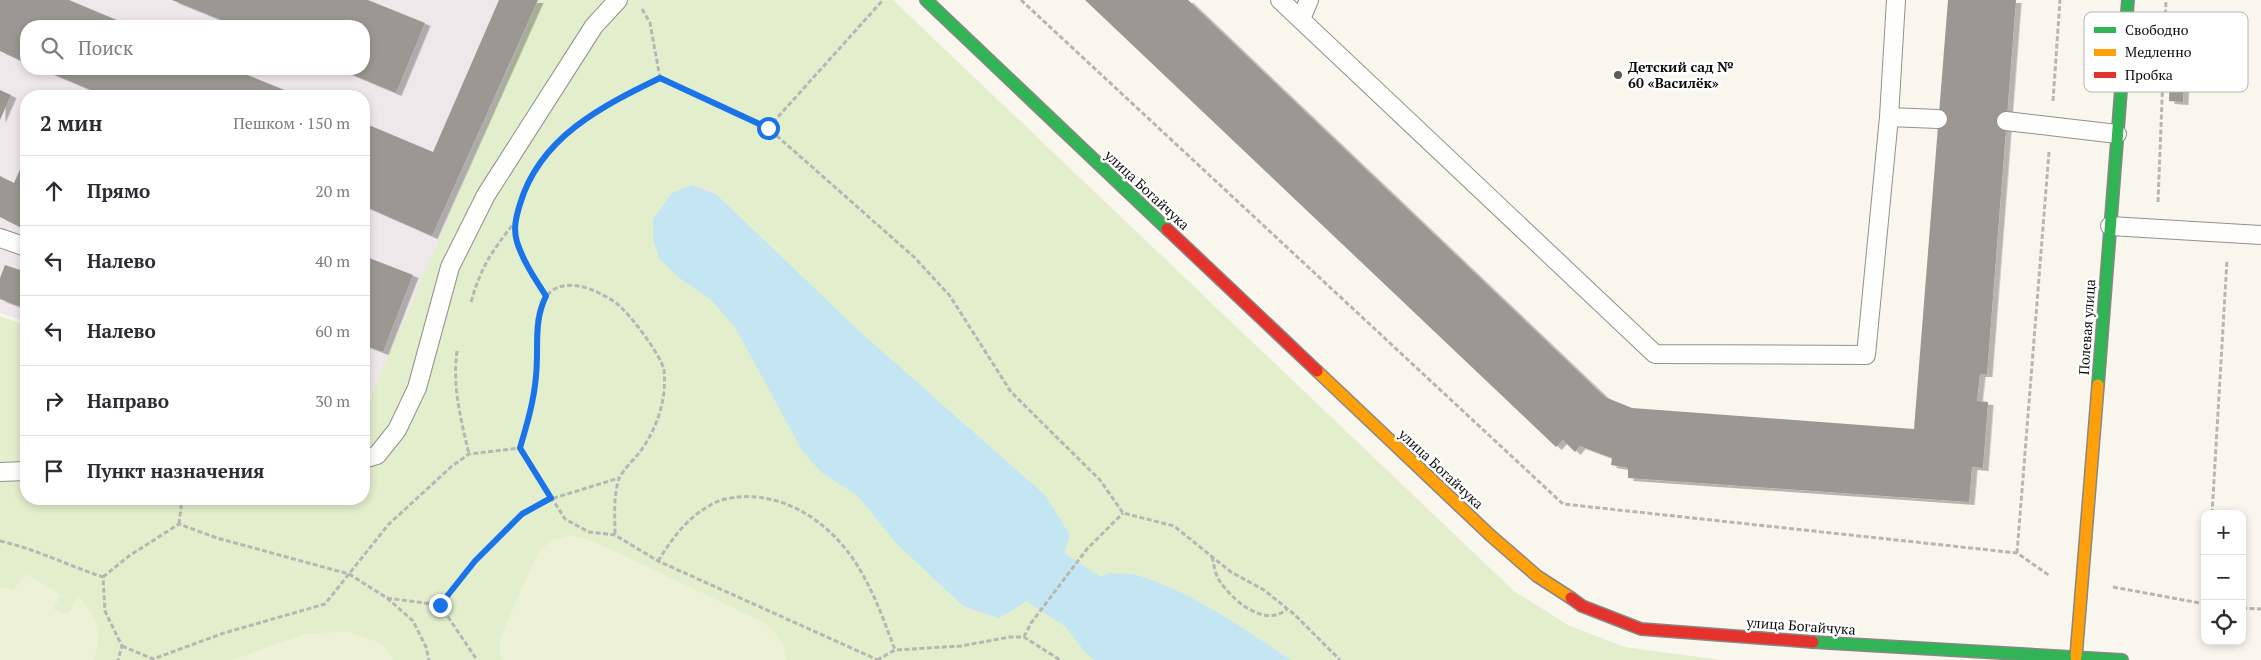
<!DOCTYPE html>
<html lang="ru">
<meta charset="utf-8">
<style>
:root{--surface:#fff;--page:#f2f2f3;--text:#2b2b33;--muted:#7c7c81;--line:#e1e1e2}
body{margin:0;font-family:"PT Serif",serif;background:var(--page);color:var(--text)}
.controls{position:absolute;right:15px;bottom:15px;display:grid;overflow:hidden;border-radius:10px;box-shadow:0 2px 8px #0003}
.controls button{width:45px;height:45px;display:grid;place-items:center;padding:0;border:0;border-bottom:1px solid var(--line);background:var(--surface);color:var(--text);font:25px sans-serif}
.stop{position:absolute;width:15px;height:15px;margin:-11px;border:4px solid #1a73e8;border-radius:50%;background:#fff}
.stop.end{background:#1a73e8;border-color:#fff;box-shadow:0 1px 5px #0008}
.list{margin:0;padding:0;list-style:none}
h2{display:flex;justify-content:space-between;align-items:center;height:65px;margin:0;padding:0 20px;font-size:21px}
h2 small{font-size:16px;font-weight:400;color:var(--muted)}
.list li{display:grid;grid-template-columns:32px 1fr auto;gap:15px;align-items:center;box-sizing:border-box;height:70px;padding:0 20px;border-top:1px solid var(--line)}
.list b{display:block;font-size:19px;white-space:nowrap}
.list em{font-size:16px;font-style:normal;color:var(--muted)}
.icon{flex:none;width:28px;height:28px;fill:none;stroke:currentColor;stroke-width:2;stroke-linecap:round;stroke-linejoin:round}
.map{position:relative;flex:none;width:2261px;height:660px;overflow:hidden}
.search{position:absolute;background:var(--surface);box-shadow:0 2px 8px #0003;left:20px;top:20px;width:350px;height:55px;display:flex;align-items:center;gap:12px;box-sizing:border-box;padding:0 18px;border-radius:20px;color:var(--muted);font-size:19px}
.panel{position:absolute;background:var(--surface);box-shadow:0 2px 8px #0003;left:20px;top:90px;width:350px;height:415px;border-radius:20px}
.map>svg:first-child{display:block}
.industrial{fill:#efe8eb;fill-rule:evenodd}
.green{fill:#e3eecd}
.pitch{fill:#edf2d6}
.water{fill:#c4e6f3}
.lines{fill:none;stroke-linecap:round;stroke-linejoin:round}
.river{stroke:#c4e6f3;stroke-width:61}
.building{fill:#9b9893;filter:url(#shadow)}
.lane-casing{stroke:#92908c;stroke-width:20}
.fast-casing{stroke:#888783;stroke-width:14}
.slow-casing{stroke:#888783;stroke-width:14}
.jam-casing{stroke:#888783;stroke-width:14}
.path{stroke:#b7b6b5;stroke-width:3;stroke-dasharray:5 2.5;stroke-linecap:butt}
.lane{stroke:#fefefc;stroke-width:18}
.fast{stroke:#30b455;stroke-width:11}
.slow{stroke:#ff9f0a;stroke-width:11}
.jam{stroke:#e5322d;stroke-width:11}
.route{stroke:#1a73e8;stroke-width:6}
.poi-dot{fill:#5e5d59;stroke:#fff;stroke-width:2}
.labels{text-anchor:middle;stroke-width:5;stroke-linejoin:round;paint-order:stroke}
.poi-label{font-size:14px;font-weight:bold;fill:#0a0a0a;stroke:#fff;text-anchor:start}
.street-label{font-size:14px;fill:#0a0a0a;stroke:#fff}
.key{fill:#fff;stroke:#b6b6b6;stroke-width:1}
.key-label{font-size:14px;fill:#0a0a0a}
</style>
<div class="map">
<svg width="2261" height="660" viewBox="0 0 2261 660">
<defs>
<filter id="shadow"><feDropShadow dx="5.5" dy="3" stdDeviation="0" flood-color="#0004"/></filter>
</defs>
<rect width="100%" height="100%" fill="#f9f6ed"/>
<path class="industrial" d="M0 0H538L433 254 364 410V96H26V322L0 313ZM26 26H364V69H26Z"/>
<path class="green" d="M538 0H893L1514 591 1568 625 1624 647 1721 660H0V316L26 325V499H364V410L433 254Z"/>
<path class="pitch" d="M571 535 593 541 765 623C776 634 787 644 786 660H503L500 654V638L538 552 552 540Z
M27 574 61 595 53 609 68 614 78 596C100 621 102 628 94 660H0V587L13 590Z
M350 632 382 644 394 660H233L306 633Z"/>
<path class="water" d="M692 185 716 194 859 331 1045 495 1070 535C1057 582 1041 595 998 618L963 606 896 543 858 496 821 472 803 452 736 329 712 301 681 279 660 260 653 239V219L672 193Z
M1110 573C1119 574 1131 573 1140 576 1193 593 1245 629 1291 660H1094C1086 654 1082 648 1076 640 1072 635 1066 629 1065 624 1058 595 1089 581 1110 573Z"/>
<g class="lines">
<path class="river" d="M985 527 1051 581 1173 660"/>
</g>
<path class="building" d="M0 0H69L131 26H26V63L0 51Z
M172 0H368L425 23 396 93 339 69H364V26H236Z
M499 0H538L432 236 364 206V123L433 152Z
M1085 0H1188L1605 397 1632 408 1914 429 1948 0H2016L1987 374H1980L1977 401 1988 402 1983 468 1972 467 1969 502 1628 478V468L1611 465 1612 458 1580 446 1575 452 1563 440 1556 447Z
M2171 32 2186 33 2183 102 2169 101Z
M41 69H233L299 96H105Z
M0 90 11 95 0 120Z
M26 156V230L0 217V176L14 183Z
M364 256 413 275 383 352 364 345Z
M5 265 26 272V309L0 299V278Z"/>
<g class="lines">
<defs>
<path id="lane" d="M1280 0 1655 354 1866 355 1889 117 1896 0
M1301 19 1309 0
M1889 117 1938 119
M2006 121 2117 134
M2110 226 2261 235
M0 238 26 247
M364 459 377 455 397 430 417 388 450 267 486 195 594 26 618 0
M0 472 26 471"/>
<path id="fast" d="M926 0 1167 229
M2098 385 2128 0
M1813 642 2122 660"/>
<path id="slow" d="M1317 371 1490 535 1537 576 1571 598
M2076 657 2098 385"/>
<path id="jam" d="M1167 229 1317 371
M1571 598 1582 606 1641 629 1813 642"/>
</defs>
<use href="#lane" class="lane-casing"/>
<use href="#fast" class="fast-casing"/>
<use href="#slow" class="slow-casing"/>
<use href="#jam" class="jam-casing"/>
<path class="path" d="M1021 0 1563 504 2017 553 2050 576
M642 9 650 23 660 78 768 128 914 257 950 296 1011 392 1100 480 1123 513 1174 526 1231 572 1264 590 1294 614 1340 660
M2053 101 2060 0
M768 128 883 0
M545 157 567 132 591 114 660 78
M525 187C522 198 517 210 515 221 511 246 533 276 546 296
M2158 202 2166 0
M471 302C481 267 492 251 514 223
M457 351C452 386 461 420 469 454
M520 448C527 423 534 400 536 374 538 358 535 341 536 325 542 272 583 280 616 303 629 312 662 357 664 370 667 400 657 428 640 452 633 460 623 470 619 479 613 496 615 518 615 535
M2212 514 2227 260
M179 524 182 499
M0 541C36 549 69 566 103 577L105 611 122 646 118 660
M2017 553 2049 152
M1212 557C1214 564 1215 574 1219 580 1231 599 1265 629 1287 609
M658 561C672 539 686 519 709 506 717 500 729 498 738 497 784 493 825 520 851 556 871 584 883 618 895 650
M103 577 129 556 179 524 217 538 349 574 387 598 413 621 426 647 429 660
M2113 587 2205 604
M387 598 440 605 477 660
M440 605 475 561 522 514 551 499 619 478
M2242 608 2261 609
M1024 637 1031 623 1087 549 1123 513
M122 646 153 659 224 633 325 604 388 525 452 466 469 454 520 448 565 519 589 532 615 535 658 561 878 660
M877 660 895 650 961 646 1010 637H1024L1060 660"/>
<use href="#lane" class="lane"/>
<use href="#fast" class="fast"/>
<use href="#slow" class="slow"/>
<use href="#jam" class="jam"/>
</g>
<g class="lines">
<path class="route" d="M440 605 475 561 522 514 551 498 520 448C527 424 534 401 536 376 539 348 533 322 546 296 535 279 523 261 517 242 513 229 516 217 520 204 540 137 602 106 660 78L768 128"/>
</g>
<circle class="poi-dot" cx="1618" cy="75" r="5"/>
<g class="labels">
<g class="poi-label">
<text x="1628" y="72">Детский сад №<tspan x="1628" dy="16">60 «Василёк»</tspan></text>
</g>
<g class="street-label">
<text transform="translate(1147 190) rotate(43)" y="5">улица Богайчука</text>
<text transform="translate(2087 327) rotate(-86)" y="5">Полевая улица</text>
<text transform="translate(1441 469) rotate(43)" y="5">улица Богайчука</text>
<text transform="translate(1801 626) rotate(4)" y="5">улица Богайчука</text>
</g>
</g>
<rect x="2084" y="12" width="164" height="80" rx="8" class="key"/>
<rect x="2094" y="27" width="22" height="6" fill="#30b455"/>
<rect x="2094" y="49" width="22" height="7" fill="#ff9f0a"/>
<rect x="2094" y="72" width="22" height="6" fill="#e5322d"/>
<g class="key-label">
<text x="2125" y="35">Свободно</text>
<text x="2125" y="57">Медленно</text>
<text x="2125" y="80">Пробка</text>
</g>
</svg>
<div class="controls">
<button>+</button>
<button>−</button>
<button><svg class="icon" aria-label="locate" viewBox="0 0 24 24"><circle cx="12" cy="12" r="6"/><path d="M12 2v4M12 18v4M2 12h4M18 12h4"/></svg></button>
</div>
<div class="stop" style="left:768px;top:128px"></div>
<div class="stop end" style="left:440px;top:605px"></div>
<div class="search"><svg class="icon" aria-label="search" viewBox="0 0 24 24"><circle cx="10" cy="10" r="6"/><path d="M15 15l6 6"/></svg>Поиск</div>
<section class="panel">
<h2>2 мин<small>Пешком · 150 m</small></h2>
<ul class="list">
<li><svg class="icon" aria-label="ahead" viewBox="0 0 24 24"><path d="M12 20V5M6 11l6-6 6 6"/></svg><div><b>Прямо</b></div><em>20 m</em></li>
<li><svg class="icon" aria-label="left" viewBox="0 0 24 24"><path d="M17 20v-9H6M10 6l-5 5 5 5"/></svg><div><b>Налево</b></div><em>40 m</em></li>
<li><svg class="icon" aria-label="left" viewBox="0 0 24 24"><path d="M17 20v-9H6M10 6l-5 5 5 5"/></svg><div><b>Налево</b></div><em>60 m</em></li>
<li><svg class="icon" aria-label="right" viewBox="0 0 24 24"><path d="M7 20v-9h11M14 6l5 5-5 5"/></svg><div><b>Направо</b></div><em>30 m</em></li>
<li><svg class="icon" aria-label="arrive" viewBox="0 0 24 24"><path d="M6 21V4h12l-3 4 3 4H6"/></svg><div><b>Пункт назначения</b></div></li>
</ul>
</section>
</div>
